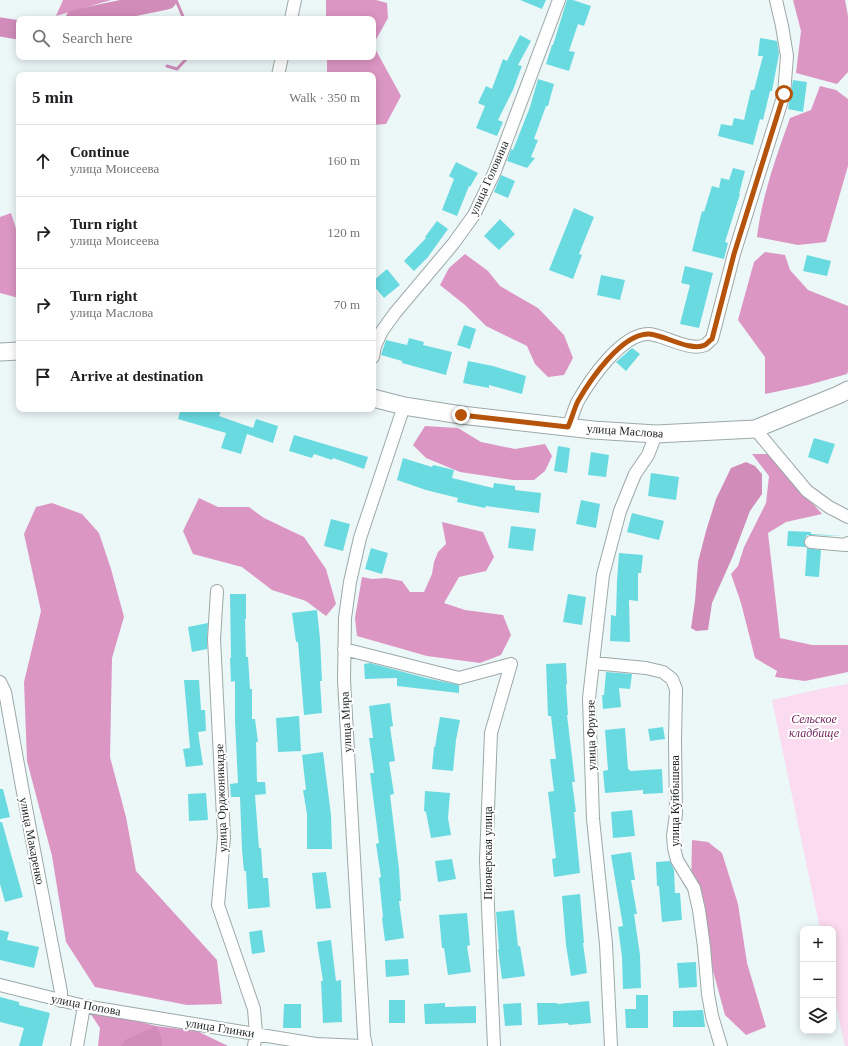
<!DOCTYPE html>
<meta charset="utf-8">
<style>
:root{--surface:#fff;--page:#f6f6f6;--text:#202124;--muted:#757577;--line:#e0e0e0}
body{margin:0;font-family:Georgia,serif;background:var(--page);color:var(--text)}
.controls{position:absolute;right:12px;bottom:12px;display:grid;overflow:hidden;border-radius:8px;box-shadow:0 2px 10px #0003}
.controls button{width:36px;height:36px;display:grid;place-items:center;padding:0;border:0;border-bottom:1px solid var(--line);background:var(--surface);color:var(--text);font:20px sans-serif}
.stop{position:absolute;width:12px;height:12px;margin:-9px;border:3px solid #b45309;border-radius:50%;background:#fff}
.stop.end{background:#b45309;border-color:#fff;box-shadow:0 1px 4px #0008}
.list{margin:0;padding:0;list-style:none}
h2{display:flex;justify-content:space-between;align-items:center;height:52px;margin:0;padding:0 16px;font-size:17px}
h2 small{font-size:13px;font-weight:400;color:var(--muted)}
.list li{display:grid;grid-template-columns:26px 1fr auto;gap:12px;align-items:center;box-sizing:border-box;height:72px;padding:0 16px;border-top:1px solid var(--line)}
.list b{display:block;font-size:15px;white-space:nowrap}
.list p{margin:0;font-size:13px;white-space:nowrap;color:var(--muted)}
.list em{font-size:13px;font-style:normal;color:var(--muted)}
.icon{flex:none;width:22px;height:22px;fill:none;stroke:currentColor;stroke-width:2;stroke-linecap:round;stroke-linejoin:round}
.map{position:relative;flex:none;width:848px;height:1046px;overflow:hidden}
.search{position:absolute;background:var(--surface);box-shadow:0 2px 10px #0003;left:16px;top:16px;width:360px;height:44px;display:flex;align-items:center;gap:10px;box-sizing:border-box;padding:0 14px;border-radius:8px;color:var(--muted);font-size:15px}
.panel{position:absolute;background:var(--surface);box-shadow:0 2px 10px #0003;left:16px;top:72px;width:360px;height:340px;border-radius:8px}
.map>svg:first-child{display:block}
.green{fill:#fbdbef}
.forest{fill:#dc96c4}
.water{fill:#d18cba}
.lines{fill:none;stroke-linecap:round;stroke-linejoin:round}
.stream{stroke:#d18cba;stroke-width:3}
.river{stroke:#d18cba;stroke-width:19}
.building{fill:#6adae1}
.street-casing{stroke:#9da8a8;stroke-width:14}
.secondary-casing{stroke:#9da8a8;stroke-width:19}
.street{stroke:#fff;stroke-width:12}
.secondary{stroke:#fff;stroke-width:17}
.route{stroke:#b45309;stroke-width:5}
.labels{text-anchor:middle;stroke-width:4;stroke-linejoin:round;paint-order:stroke}
.street-label{font-size:12px;fill:#1d2122;stroke:#fff}
.park-label{font-size:12px;font-style:italic;fill:#75255f;stroke:#fff}
</style>
<div class="map">
<svg width="848" height="1046" viewBox="0 0 848 1046">
<rect width="100%" height="100%" fill="#ecf7f8"/>
<path class="green" d="M848 684V1046H845L833 991V929H820L772 700 820 689Z"/>
<path class="forest" d="M63 0H111L56 16Z
M326 0H376L387 3 388 18 373 45 401 96 386 124 373 125V75H327V57H373V19H326Z
M793 0H845L848 16V72L837 84 796 73 801 31Z
M820 86 836 90 848 99V166L826 242 798 245 757 237C762 196 776 157 790 118L811 110Z
M11 213 19 238V298L0 293V217Z
M765 252 785 255 790 270 808 290 848 306V371L847 374 808 385 765 394V357L738 320 754 262Z
M465 254 488 271 500 286 538 308 564 335 573 358 564 375 548 377 535 364 527 346 486 326 465 305 440 285 449 268Z
M425 426 458 428 481 442 515 449 545 444 552 456 545 471 534 480H513L460 472 426 458 413 445Z
M752 454H769L822 514 786 522 768 533 780 638 812 645H848V672L805 681 775 677 777 671 755 658 741 603 731 574 738 566 744 547 766 503 769 476Z
M199 498 218 507H249L264 518 304 537 326 569 336 604 326 616 306 601 272 590 242 567 193 554 183 531Z
M52 503 82 514 99 533 111 569 124 617 112 658 110 757 126 817 136 871 217 960 222 1004 187 1005 95 987 66 942 52 856 27 761 24 682 41 611 24 534 36 507Z
M442 522 483 532 494 557 486 571 459 577 444 603 465 610 503 615 511 635 501 655 480 663 427 656 357 636 355 618 362 577 372 579 386 578 402 581 410 592H424L432 574 434 562 438 552 446 544Z
M692 840 708 842 722 853 738 904 747 963 766 1027 746 1035 725 1015 703 934 691 890Z
M86 1007 156 1026 197 1031 228 1046H98L100 1028Z"/>
<path class="water" d="M746 462 755 466 762 474V494L750 511 733 556 712 603 708 630 696 631 691 628 695 601 698 562 706 531 716 499 731 468Z
M156 1026 162 1039V1046H121L125 1040Z"/>
<g class="lines">
<path class="stream" d="M176 0 184 19
M167 66 177 69 188 57"/>
<path class="river" d="M75 19 167 0
M0 27 19 30"/>
</g>
<path class="building" d="M520 0H546L542 9Z
M567 0H573L591 6 584 26 578 24 569 51 575 52 569 71 546 64 552 45H553Z
M520 35 531 41 518 65 522 66 513 90 498 120 503 122 497 136 476 128 485 106 478 103 486 86 492 89 503 59 507 61Z
M760 38 777 41 779 54 772 91H770L763 120 760 119 753 145 718 136 721 124 732 126 734 118 744 120 751 90H754L763 56H758Z
M538 79 554 84 548 106H546L534 139 538 140 531 157 535 158 527 168 507 161 511 149 513 150 530 107Z
M793 80 807 82 803 112 788 109Z
M456 162 478 173 470 187 469 186 457 216 442 210 454 179 449 176Z
M733 168 745 171 739 194H740L725 242 728 243 724 259 692 251 702 211 704 212 712 186 719 188 721 178 729 180Z
M501 175 515 181 508 198 494 192Z
M574 208 594 217 579 254 582 255 573 279 549 270Z
M500 219 515 234 499 250 484 236Z
M437 221 448 229 428 257 414 271 404 261 426 238 425 237Z
M807 255 831 261 827 276 803 271Z
M685 266 713 273 699 328 680 324 690 285 681 283Z
M387 269 400 285 384 298 373 285V281Z
M601 275 625 280 620 300 597 295Z
M464 325 476 329 470 349 457 345Z
M409 338 424 342 423 345 452 352 446 375 402 363V361L381 355 386 340 407 345Z
M632 348 640 354 626 371 616 362Z
M468 361 493 366 526 376 522 394 489 385V388L463 383Z
M181 409H213L221 411 219 416 253 428 256 419 278 426 273 443 247 434 241 454 221 448 226 433 178 419Z
M294 435 368 457 364 469 333 458 332 460 314 454 312 458 289 451Z
M814 438 835 444 828 464 808 457Z
M558 446 570 448 567 473 554 471Z
M591 452 609 455 606 477 588 475Z
M403 458 432 467 433 465 454 470 452 478 493 488 494 483 515 486V490L541 493 539 513 486 506 485 508 457 502 458 498 426 490 397 480Z
M651 473 679 477 676 500 648 496Z
M581 500 600 504 596 528 576 524Z
M632 513 664 521 659 540 627 532Z
M331 519 350 524 343 551 324 546Z
M511 526 536 529 533 551 508 548Z
M788 531 811 532V534L845 536 811 535H807L805 538 804 542 806 547 787 546Z
M371 548 388 553 382 574 365 569Z
M807 548 821 550 819 577 805 576Z
M619 553 643 555 641 573H638V601L629 600 630 642 610 641 611 615 616 616 617 581Z
M230 594H246V619H245L246 657H248L250 689H252V719H255L258 742H256L257 782H265L266 794 255 795 259 848H261L263 878H268L270 907 248 909 246 871H244L242 850 240 797H231L230 784 238 783 235 721V681L231 682 230 658H231Z
M568 594 586 597 582 625 563 622Z
M317 610 320 639 322 681H320L322 713 304 715 298 642H296L292 613Z
M208 623 207 649 192 652 188 627Z
M370 663 426 678 459 685V693L397 686V678L365 679 364 664Z
M566 663 567 684 566 685 568 715H567L575 782H572L576 812H574L580 873 554 877 552 859 556 858 548 792 554 791 550 759H556L551 716H548L546 664Z
M606 672 632 674 630 689 619 688 621 707 603 709 602 695H604Z
M184 680H199L201 710H205L206 731 198 732 203 765 186 767 183 749 190 748Z
M390 703 393 726 390 727 395 761 389 762 394 794 390 795 399 869 401 901H399L404 938 385 941 382 918 383 917 379 878 381 877 376 844 379 843 370 773H374L369 738H373L369 706Z
M299 716 301 751 278 752 276 718Z
M440 717 460 720 456 740 453 771 432 769 434 747H435Z
M663 727 665 739 650 741 648 729Z
M625 728 628 769H629L630 771 662 769 663 793 643 794V790L605 793 603 771 608 770 605 730Z
M323 752 331 815 332 849H307V814L303 790H306L302 755Z
M0 789H3L10 817 0 819Z
M425 791 450 793 448 818 451 835 431 838 426 812 424 811Z
M206 793 208 820 189 821 188 794Z
M632 810 635 836 613 838 611 812Z
M0 822H2L23 897 5 902 0 884Z
M631 852 635 880H631L637 914H634L640 955 641 988 623 989 622 957 618 927 623 926 611 855Z
M452 859 456 879 438 882 435 861Z
M670 861 674 870 675 893H680L682 920 662 922 659 886H657L656 862Z
M326 872 331 908 316 909 312 873Z
M580 894 584 943H583L587 973 571 976 566 945 562 896Z
M514 910 518 946H520L525 976 502 979 498 949H499L496 912Z
M467 913 470 945 467 946 471 972 448 975 444 948H442L439 915Z
M0 930 9 932 7 940 39 947 34 968 0 960Z
M262 930 265 952 252 954 249 932Z
M331 940 336 981 341 980 342 1022 323 1023 321 981H323L317 942Z
M408 959 409 975 386 977 385 960Z
M696 962 697 987 679 988 677 963Z
M636 995H648V1028H626L625 1009H636Z
M0 997 19 1002V1005L50 1013 42 1046H19L24 1028 0 1022Z
M389 1000H405V1023H389Z
M589 1001 591 1023 569 1025 568 1023 538 1025 537 1003H557V1004Z
M445 1003V1007L476 1006V1023L425 1024 424 1004Z
M521 1003 522 1025 505 1026 503 1004Z
M284 1004H301V1028H283Z
M703 1010 705 1027H673V1011Z"/>
<g class="lines">
<defs>
<path id="street" d="M291 19 295 0
M278 75 282 57
M373 357 375 346 382 331 395 313 453 244 474 215 495 171 559 0
M568 427C572 418 574 409 578 401 590 380 622 333 649 334 664 335 690 352 705 345 707 344 710 340 712 339L734 254 784 94 787 56 782 26 776 0
M755 429 807 491 829 507 848 517
M811 542 846 545 848 543
M217 591 214 639 224 837 218 905 254 1009 256 1034 254 1046
M344 649 459 678 511 664
M593 663 646 668 663 672 672 679 676 689 675 741 676 814 673 836 674 848 677 860 694 888 699 910 704 947 708 994 712 1016 721 1046
M0 682 5 692 22 787 61 992V1001
M0 985 84 1006 316 1044 362 1046
M77 1046 84 1006
M366 1046 364 1036 344 680 345 618 350 582 360 538 404 406
M494 1046 486 860 491 733 511 664
M611 1046 606 944 593 819 589 698 603 575 620 511 635 474 648 455 656 434"/>
<path id="secondary" d="M0 352 19 351
M373 398 404 406 461 415 593 430 656 434 755 429 838 395 848 390"/>
</defs>
<use href="#street" class="street-casing"/>
<use href="#secondary" class="secondary-casing"/>
<use href="#street" class="street"/>
<use href="#secondary" class="secondary"/>
</g>
<g class="lines">
<path class="route" d="M461 415 568 427C572 418 574 409 578 401 590 380 622 333 649 334 665 335 690 352 705 345 707 344 710 340 712 339L734 254 784 94"/>
</g>
<g class="labels">
<g class="street-label">
<text transform="translate(489 178) rotate(-66)" y="4">улица Головина</text>
<text transform="translate(625 431) rotate(4)" y="4">улица Маслова</text>
<text transform="translate(346 722) rotate(-93)" y="4">улица Мира</text>
<text transform="translate(591 735) rotate(-91)" y="4">улица Фрунзе</text>
<text transform="translate(221 798) rotate(-92)" y="4">улица Орджоникидзе</text>
<text transform="translate(675 801) rotate(-90)" y="4">улица Куйбышева</text>
<text transform="translate(32 841) rotate(79)" y="4">улица Макаренко</text>
<text transform="translate(488 853) rotate(-90)" y="4">Пионерская улица</text>
<text transform="translate(86 1005) rotate(11)" y="4">улица Попова</text>
<text transform="translate(220 1028) rotate(9)" y="4">улица Глинки</text>
</g>
<g class="park-label">
<text x="814" y="723">Сельское<tspan x="814" dy="14">кладбище</tspan></text>
</g>
</g>
</svg>
<div class="controls">
<button>+</button>
<button>−</button>
<button><svg class="icon" aria-label="layers" viewBox="0 0 24 24"><path d="M12 4l9 5-9 5-9-5zM3 14l9 5 9-5"/></svg></button>
</div>
<div class="stop" style="left:784px;top:94px"></div>
<div class="stop end" style="left:461px;top:415px"></div>
<div class="search"><svg class="icon" aria-label="search" viewBox="0 0 24 24"><circle cx="10" cy="10" r="6"/><path d="M15 15l6 6"/></svg>Search here</div>
<section class="panel">
<h2>5 min<small>Walk · 350 m</small></h2>
<ul class="list">
<li><svg class="icon" aria-label="ahead" viewBox="0 0 24 24"><path d="M12 20V5M6 11l6-6 6 6"/></svg><div><b>Continue</b><p>улица Моисеева</p></div><em>160 m</em></li>
<li><svg class="icon" aria-label="right" viewBox="0 0 24 24"><path d="M7 20v-9h11M14 6l5 5-5 5"/></svg><div><b>Turn right</b><p>улица Моисеева</p></div><em>120 m</em></li>
<li><svg class="icon" aria-label="right" viewBox="0 0 24 24"><path d="M7 20v-9h11M14 6l5 5-5 5"/></svg><div><b>Turn right</b><p>улица Маслова</p></div><em>70 m</em></li>
<li><svg class="icon" aria-label="arrive" viewBox="0 0 24 24"><path d="M6 21V4h12l-3 4 3 4H6"/></svg><div><b>Arrive at destination</b></div></li>
</ul>
</section>
</div>
